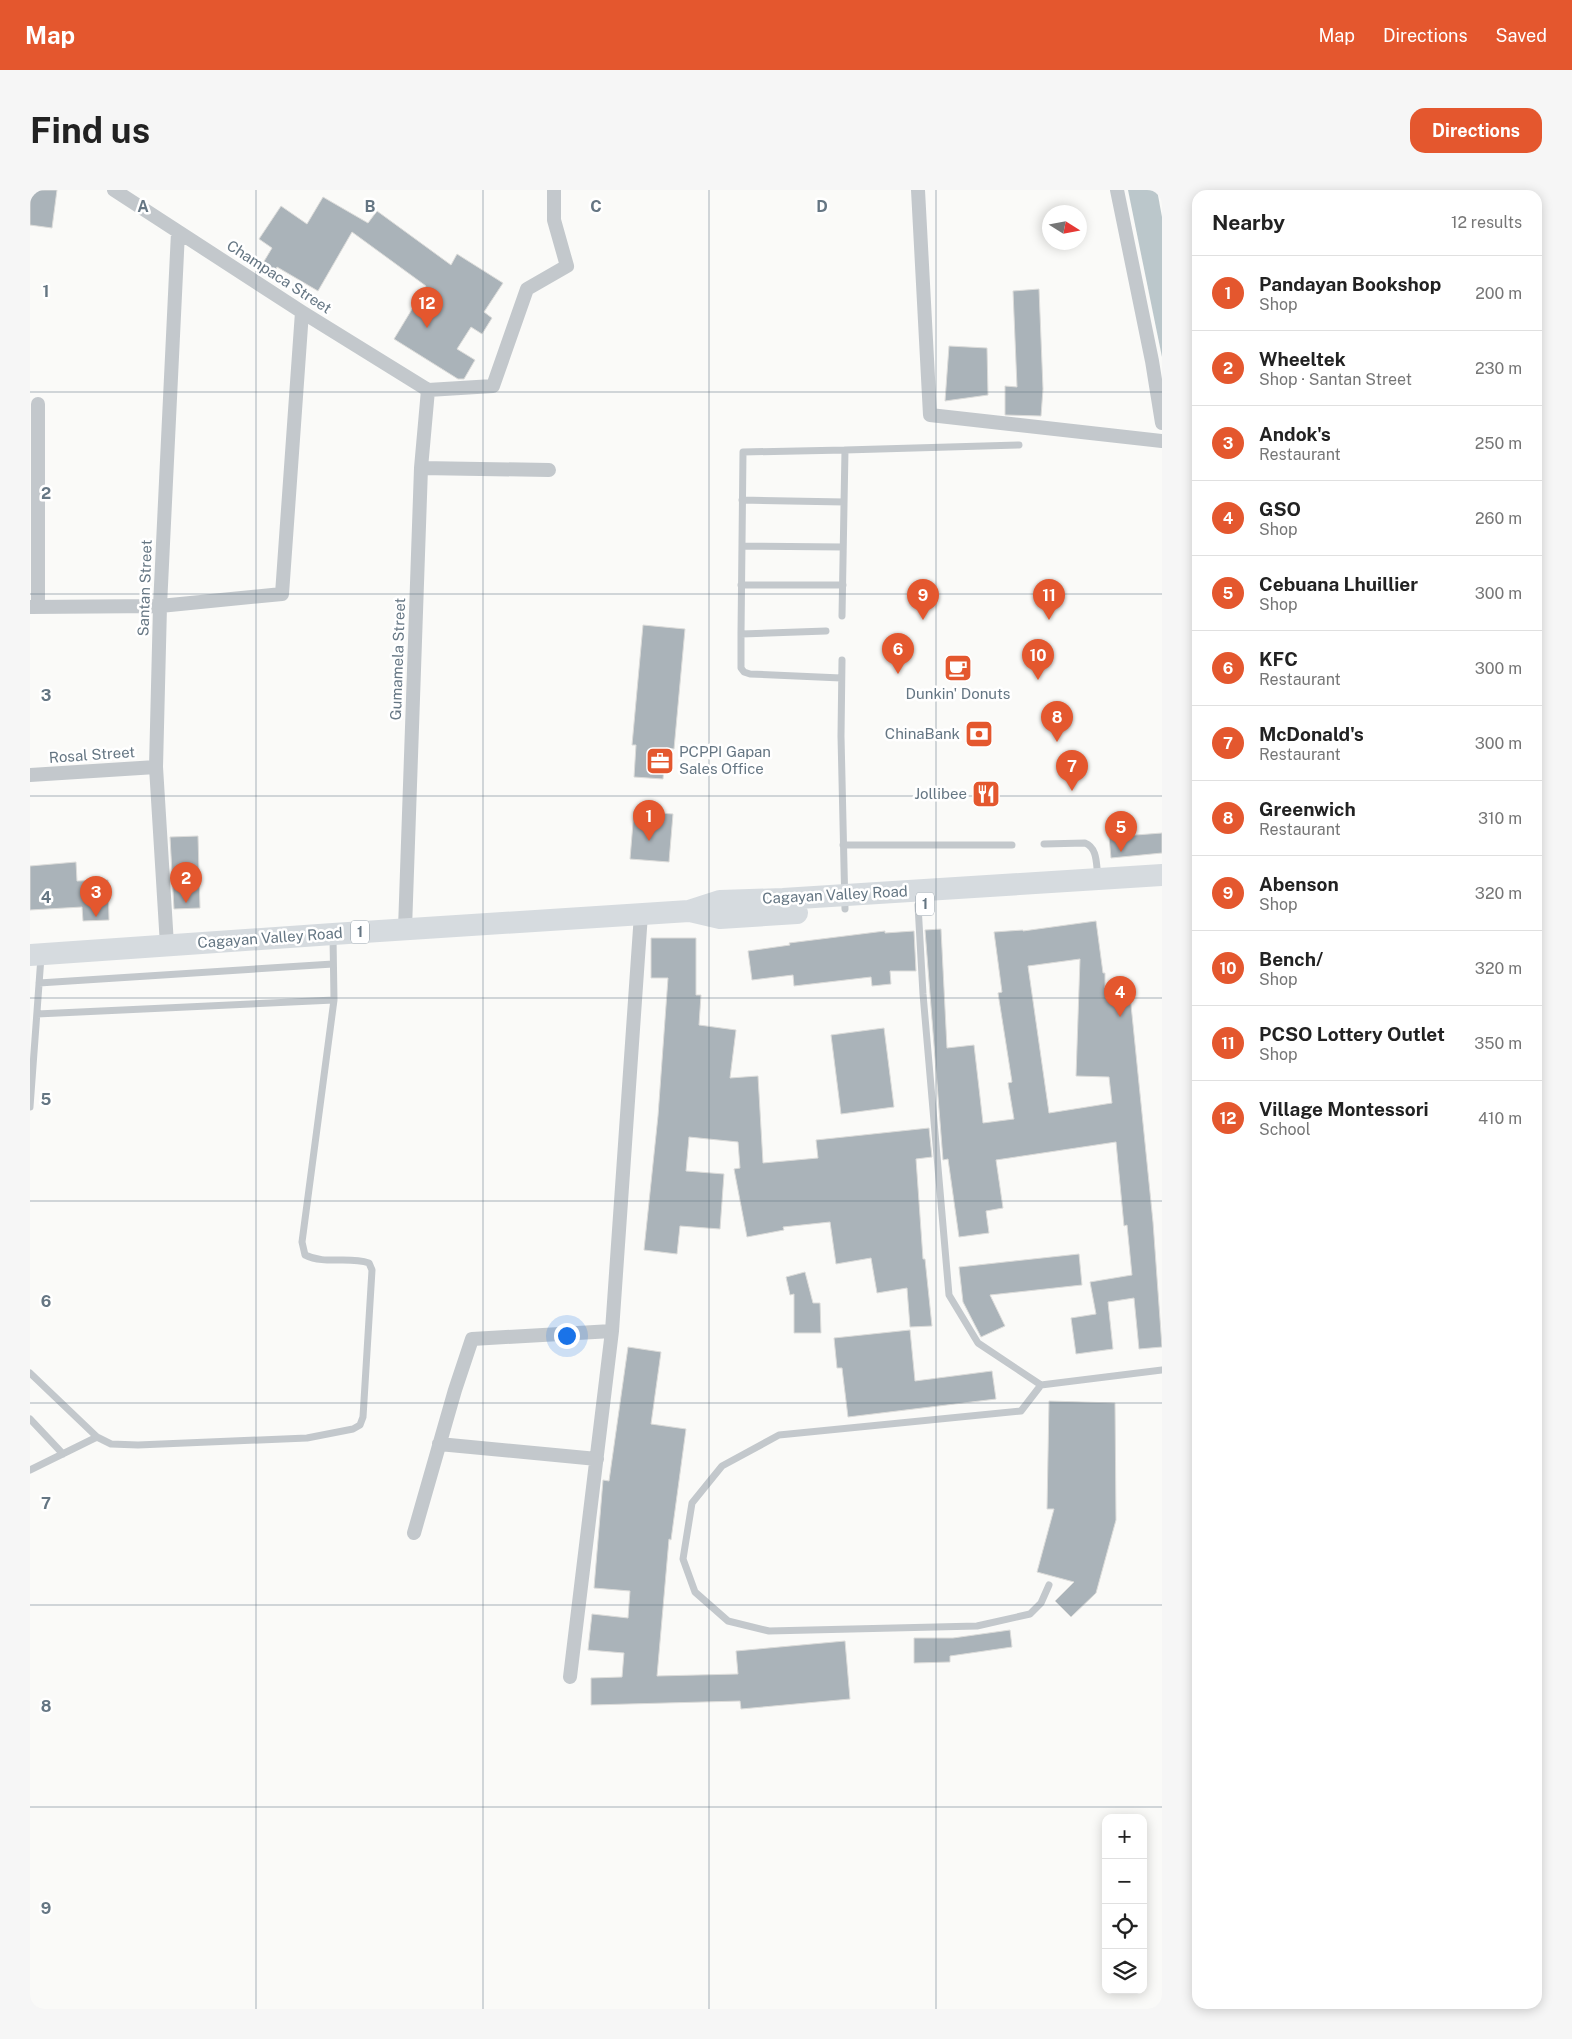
<!DOCTYPE html>
<meta charset="utf-8">
<style>
:root{--surface:#fff;--page:#f6f6f6;--text:#222;--muted:#767676;--line:#e0e0e0;--accent:#e4572e}
body{margin:0;font-family:"Public Sans",sans-serif;background:var(--page);color:var(--text)}
.controls{position:absolute;right:15px;bottom:15px;display:grid;overflow:hidden;border-radius:10px;box-shadow:0 2px 12px #0003}
.controls button{width:45px;height:45px;display:grid;place-items:center;padding:0;border:0;border-bottom:1px solid var(--line);background:var(--surface);color:var(--text);font:25px sans-serif}
.compass{position:absolute;left:1012px;top:15px;width:45px;height:45px;border-radius:50%;background:var(--surface);box-shadow:0 2px 12px #0003;rotate:101deg}
.you{position:absolute;left:536px;top:1145px;width:18px;height:18px;margin:-12px;border:4px solid #fff;border-radius:50%;background:#1a73e8;box-shadow:0 0 0 8px #1a73e833}
.badge{display:grid;place-items:center;width:32px;height:32px;border-radius:50%;background:var(--accent);color:#fff;font-size:16px;font-weight:700}
.pin{position:absolute;translate:-50% -41px;filter:drop-shadow(0 1px 2px #0008)}
.pin::after{content:'';position:absolute;top:26px;width:18px;height:15px;background:inherit;clip-path:polygon(0 0,100% 0,50% 100%)}
.list{margin:0;padding:0;list-style:none}
h2{display:flex;justify-content:space-between;align-items:center;height:65px;margin:0;padding:0 20px;font-size:21px}
h2 small{font-size:16px;font-weight:400;color:var(--muted)}
.list li{display:grid;grid-template-columns:32px 1fr auto;gap:15px;align-items:center;box-sizing:border-box;height:75px;padding:0 20px;border-top:1px solid var(--line)}
.list b{display:block;font-size:19px;white-space:nowrap}
.list p{margin:0;font-size:16px;white-space:nowrap;color:var(--muted)}
.list em{font-size:16px;font-style:normal;color:var(--muted)}
.icon{flex:none;width:28px;height:28px;fill:none;stroke:currentColor;stroke-width:2;stroke-linecap:round;stroke-linejoin:round}
.map{position:relative;flex:none;width:1132px;height:1819px;overflow:hidden;border-radius:15px}
header{display:flex;align-items:center;gap:30px;box-sizing:border-box;height:70px;padding:0 25px;background:var(--accent);color:#fff}
header strong{font-size:24px}
nav{display:flex;gap:28px;margin-inline-start:auto;font-size:18px}
.intro{display:flex;align-items:center;justify-content:space-between;box-sizing:border-box;height:120px;padding:0 30px}
h1{margin:0;font-size:35px}
.button{padding:12px 22px;border-radius:15px;background:var(--accent);color:#fff;font-size:18px;font-weight:700}
main{display:flex;gap:30px;padding:0 30px}
aside{flex:1;background:var(--surface);border-radius:15px;box-shadow:0 2px 12px #0003}
.map>svg:first-child{display:block}
.water{fill:#bbc7cb}
.building{fill:#aab3b9;stroke:#dcdcda;fill-rule:evenodd}
.lines{fill:none;stroke-linecap:round;stroke-linejoin:round}
.service{stroke:#c3c8cc;stroke-width:7}
.minor{stroke:#c3c8cc;stroke-width:14}
.trunk{stroke:#d6dbdf;stroke-width:22}
.grid{fill:none;stroke:#657683;stroke-width:1;stroke-opacity:0.55}
.labels{text-anchor:middle;stroke-width:5;stroke-linejoin:round;paint-order:stroke}
.shield{fill:#fff;stroke:#939fa8;stroke-width:1}
.shield-label{font-size:14px;font-weight:bold;fill:#657683}
.street-label{font-size:15px;fill:#657683;stroke:#fff}
.poi-label{font-size:15px;fill:#657683;stroke:#fff;text-anchor:end}
.grid-label{font-size:16px;text-anchor:middle;font-weight:bold;fill:#657683;stroke:#fff;stroke-width:5;stroke-linejoin:round;paint-order:stroke}
</style>
<header>
<strong>Map</strong>
<nav><a>Map</a><a>Directions</a><a>Saved</a></nav>
</header>
<div class="intro"><h1>Find us</h1><a class="button">Directions</a></div>
<main>
<div class="map">
<svg width="1132" height="1819" viewBox="0 0 1132 1819">
<rect width="100%" height="100%" fill="#fafaf8"/>
<path class="water" d="M1098 0H1127L1132 27V167Z"/>
<path class="building" d="M0 0H27L22 38 0 35Z
M293 7 338 33 347 21 421 75 427 64 473 93 454 122 462 128 452 144 441 137 427 159 445 170 434 189H428L364 149 396 96 322 42 288 101 247 77 245 81 233 73 242 58 229 49 251 16 277 34Z
M1009 99 1013 199 1011 226 975 225V196L987 197 983 101Z
M919 156 957 158 958 205 915 211Z
M613 435 655 439 644 559 636 558 633 589 604 587 606 555H602Z
M604 621 643 624 639 672 600 669Z
M1132 643V663L1081 668 1079 647Z
M168 646 170 718 144 719 140 647Z
M46 672 47 691 78 690 79 730 53 731 52 717 0 720V676Z
M1066 731 1073 783H1075V798L1099 795 1123 1032 1132 1157 1109 1159 1104 1108 1078 1112 1083 1159 1046 1164 1041 1128 1066 1124 1060 1092 1102 1085 1097 1035 1094 1036 1086 952 966 970 973 1018 956 1021 959 1043 929 1047 918 969 913 970 895 740 911 739 917 858 944 855 953 933 984 929 978 893 982 892 968 803 972 802 964 742 993 740V741ZM1050 769 1046 886 1079 887 1082 913 1019 923 998 776Z
M855 741V743L884 741 886 781H860L861 794 842 796 841 787 764 796 763 785 722 790 718 761 760 755 759 753Z
M621 748H666V805H671L669 835 706 840 700 888 728 886 733 973 788 968 786 950 899 938 902 967 886 969 893 1069H895L902 1136 880 1137 877 1098 847 1103 841 1068 806 1074 800 1032 753 1037 754 1040 717 1047 704 979 710 978 708 952 659 947 656 981 694 984 690 1039 650 1036 647 1064 614 1060 628 926 638 788H621Z
M854 838 864 917 811 924 801 845Z
M1049 1064 1052 1095 960 1105 975 1136 951 1147 933 1112 929 1077Z
M775 1082 783 1113H790L791 1143H764V1104L760 1105 756 1087Z
M880 1140 885 1191 962 1181 966 1209 818 1227 812 1178H807L804 1148Z
M598 1157 631 1162 621 1234 656 1239 641 1350 639 1349 627 1486 708 1484 706 1461 815 1451 820 1509 711 1519 710 1511 561 1515V1488L592 1487 594 1463 558 1460 562 1424 598 1428 600 1401 564 1398 573 1290 579 1291Z
M1019 1211 1085 1213 1086 1330 1066 1403 1041 1427 1025 1411 1044 1392 1007 1382 1024 1319H1017Z
M980 1440 982 1457 920 1466V1472L884 1473V1448H923Z"/>
<g class="lines">
<path class="service" d="M712 310 814 312
M712 356 813 357
M711 395H813
M812 426 815 260 989 255
M796 441 711 444V478L714 482 720 484 811 488
M711 444 713 262 815 260
M812 470 811 546 815 719
M1014 654 1055 653C1068 658 1066 675 1068 687
M813 655H982
M888 715 893 804 919 1105 948 1153 1011 1195 1132 1180
M9 793 303 774
M7 824 304 810
M0 917 11 767
M0 1183 67 1247 81 1254 108 1255 277 1248 323 1239 330 1235 333 1227 342 1080 339 1073C318 1066 295 1075 275 1065L272 1052 304 810 303 747
M1011 1195 991 1221 749 1245 692 1276 662 1313 653 1369 665 1402 698 1431 739 1441 947 1436 1000 1424 1011 1413 1019 1395
M0 1229 33 1264
M0 1280 67 1247"/>
<path class="minor" d="M84 0 272 122 398 200
M888 0 900 225 1132 251
M1087 0 1122 171 1132 233
M398 200 463 196 497 99 537 76 524 30V0
M8 214V416
M391 278 519 280
M0 417 130 416 252 404 272 122
M0 585 126 577
M375 739 391 278 398 200
M137 755 126 577 130 416 148 42
M409 1254 567 1269
M384 1343 425 1200 442 1149 582 1141
M540 1487 582 1141 611 724"/>
<path class="trunk" d="M660 721 690 728 767 723
M0 765 303 744 659 721 690 711 753 709 1132 685"/>
</g>
<path class="grid" d="M226 0V1819M453 0V1819M679 0V1819M906 0V1819M0 202H1132M0 404H1132M0 606H1132M0 808H1132M0 1011H1132M0 1213H1132M0 1415H1132M0 1617H1132"/>
<defs>
<symbol id="cafe-square" viewBox="-11 -11 22 22"><rect x="-9" y="-9" width="18" height="18" rx="4" fill="#e4572e" stroke="#fff"/><path d="M-5.5-4.5H6V0H3Q3 3.5 0 3.5H-2.5Q-5.5 3.5-5.5 0ZM3-3.2v2h1.7v-2ZM-6 4.5H4V6H-6Z" fill="#fff"/></symbol>
<symbol id="bank-square" viewBox="-11 -11 22 22"><rect x="-9" y="-9" width="18" height="18" rx="4" fill="#e4572e" stroke="#fff"/><path d="M-6-4H6V4H-6ZM0-2.3a2.3 2.3 0 1 0 0 4.6a2.3 2.3 0 1 0 0-4.6Z" fill="#fff"/></symbol>
<symbol id="office-square" viewBox="-11 -11 22 22"><rect x="-9" y="-9" width="18" height="18" rx="4" fill="#e4572e" stroke="#fff"/><path d="M-6-3h4V-5.5h4V-3h4V5H-6ZM-1-4.5V-3h2v-1.5ZM-6 0V1H6V0Z" fill="#fff"/></symbol>
<symbol id="restaurant-square" viewBox="-11 -11 22 22"><rect x="-9" y="-9" width="18" height="18" rx="4" fill="#e4572e" stroke="#fff"/><path d="M-5-6h1v4h1v-4h1v4h1v-4h1v5L-1.5 .5V6h-2V.5L-5-1ZM5-6V6H3V1.5H1.5Q1.5-4 5-6Z" fill="#fff"/></symbol>
</defs>
<g fill-rule="evenodd">
<use href="#cafe-square" x="912" y="462" width="32" height="32"/>
<use href="#bank-square" x="933" y="528" width="32" height="32"/>
<use href="#office-square" x="614" y="555" width="32" height="32"/>
<use href="#restaurant-square" x="940" y="588" width="32" height="32"/>
</g>
<g class="labels">
<g class="shield">
<rect x="886" y="702.5" width="18" height="23" rx="4"/>
<rect x="321" y="730.5" width="18" height="23" rx="4"/>
</g>
<g class="shield-label">
<text x="895" y="719">1</text>
<text x="330" y="747">1</text>
</g>
<g class="street-label">
<text transform="translate(249 87) rotate(33)" y="5">Champaca Street</text>
<text transform="translate(115 398) rotate(-88)" y="5">Santan Street</text>
<text transform="translate(368 469) rotate(-88)" y="5">Gumamela Street</text>
<text transform="translate(62 565) rotate(-4)" y="5">Rosal Street</text>
<text transform="translate(805 705) rotate(-3)" y="5">Cagayan Valley Road</text>
<text transform="translate(240 748) rotate(-4)" y="5">Cagayan Valley Road</text>
</g>
<g class="poi-label">
<text x="928" y="509" text-anchor="middle">Dunkin' Donuts</text>
<text x="930" y="549">ChinaBank</text>
<text x="649" y="567" text-anchor="start">PCPPI Gapan<tspan x="649" dy="17">Sales Office</tspan></text>
<text x="937" y="609">Jollibee</text>
</g>
</g>
<g class="grid-label">
<text x="113" y="22">A</text>
<text x="340" y="22">B</text>
<text x="566" y="22">C</text>
<text x="792" y="22">D</text>
<text x="16" y="107">1</text>
<text x="16" y="309">2</text>
<text x="16" y="511">3</text>
<text x="16" y="713">4</text>
<text x="16" y="915">5</text>
<text x="16" y="1117">6</text>
<text x="16" y="1319">7</text>
<text x="16" y="1522">8</text>
<text x="16" y="1724">9</text>
</g>
</svg>
<div class="controls">
<button>+</button>
<button>−</button>
<button><svg class="icon" aria-label="locate" viewBox="0 0 24 24"><circle cx="12" cy="12" r="6"/><path d="M12 2v4M12 18v4M2 12h4M18 12h4"/></svg></button>
<button><svg class="icon" aria-label="layers" viewBox="0 0 24 24"><path d="M12 4l9 5-9 5-9-5zM3 14l9 5 9-5"/></svg></button>
</div>
<svg class="compass" viewBox="-18 -18 36 36"><path d="M0-13l5 13h-10z" fill="#e53935"/><path d="M0 13l5-13h-10z" fill="#767676"/></svg>
<div class="you"></div>
<div class="pin badge" style="left:619px;top:651px">1</div>
<div class="pin badge" style="left:156px;top:713px">2</div>
<div class="pin badge" style="left:66px;top:727px">3</div>
<div class="pin badge" style="left:1090px;top:827px">4</div>
<div class="pin badge" style="left:1091px;top:662px">5</div>
<div class="pin badge" style="left:868px;top:484px">6</div>
<div class="pin badge" style="left:1042px;top:601px">7</div>
<div class="pin badge" style="left:1027px;top:552px">8</div>
<div class="pin badge" style="left:893px;top:430px">9</div>
<div class="pin badge" style="left:1008px;top:490px">10</div>
<div class="pin badge" style="left:1019px;top:430px">11</div>
<div class="pin badge" style="left:397px;top:138px">12</div>
</div>
<aside>
<h2>Nearby<small>12 results</small></h2>
<ul class="list">
<li><span class="badge">1</span><div><b>Pandayan Bookshop</b><p>Shop</p></div><em>200 m</em></li>
<li><span class="badge">2</span><div><b>Wheeltek</b><p>Shop · Santan Street</p></div><em>230 m</em></li>
<li><span class="badge">3</span><div><b>Andok's</b><p>Restaurant</p></div><em>250 m</em></li>
<li><span class="badge">4</span><div><b>GSO</b><p>Shop</p></div><em>260 m</em></li>
<li><span class="badge">5</span><div><b>Cebuana Lhuillier</b><p>Shop</p></div><em>300 m</em></li>
<li><span class="badge">6</span><div><b>KFC</b><p>Restaurant</p></div><em>300 m</em></li>
<li><span class="badge">7</span><div><b>McDonald's</b><p>Restaurant</p></div><em>300 m</em></li>
<li><span class="badge">8</span><div><b>Greenwich</b><p>Restaurant</p></div><em>310 m</em></li>
<li><span class="badge">9</span><div><b>Abenson</b><p>Shop</p></div><em>320 m</em></li>
<li><span class="badge">10</span><div><b>Bench/</b><p>Shop</p></div><em>320 m</em></li>
<li><span class="badge">11</span><div><b>PCSO Lottery Outlet</b><p>Shop</p></div><em>350 m</em></li>
<li><span class="badge">12</span><div><b>Village Montessori</b><p>School</p></div><em>410 m</em></li>
</ul>
</aside>
</main>
